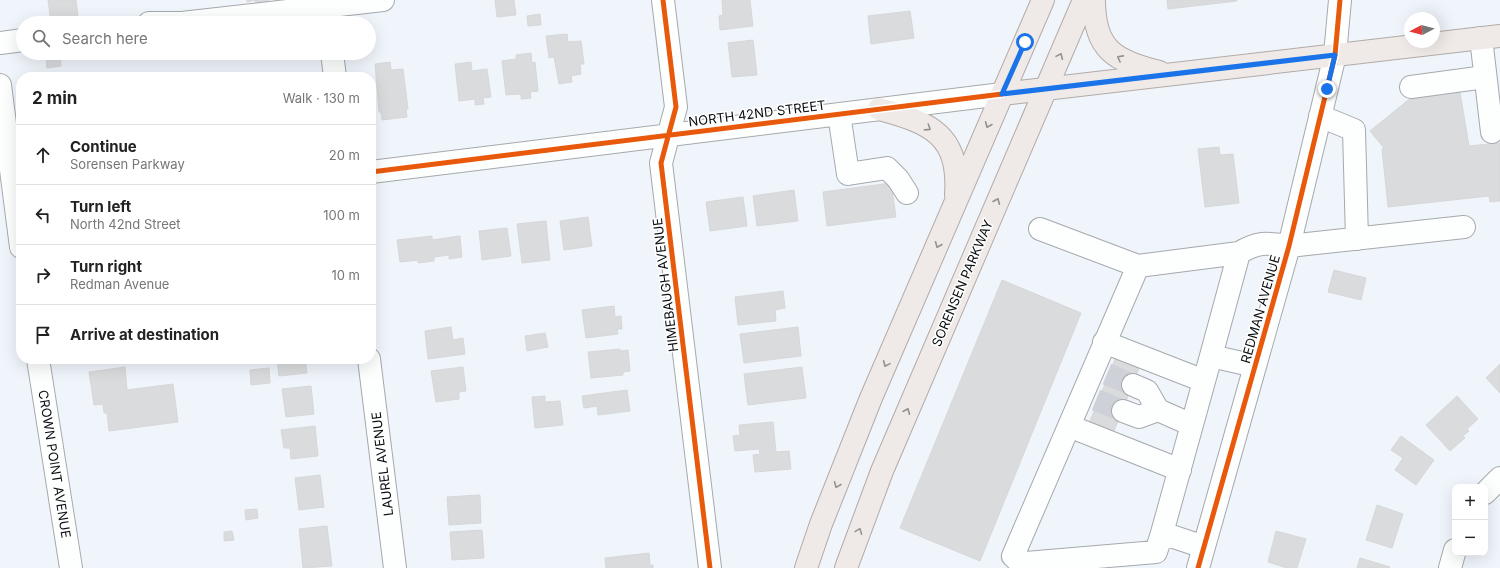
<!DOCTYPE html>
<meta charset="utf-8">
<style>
:root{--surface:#fff;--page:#f6f6f6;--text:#222;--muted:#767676;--line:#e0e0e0}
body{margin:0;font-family:Inter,sans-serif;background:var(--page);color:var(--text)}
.controls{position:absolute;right:12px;bottom:12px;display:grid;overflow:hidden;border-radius:8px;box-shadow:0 4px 16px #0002}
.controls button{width:36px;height:36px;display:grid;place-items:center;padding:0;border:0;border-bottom:1px solid var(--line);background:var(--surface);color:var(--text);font:20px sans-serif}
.compass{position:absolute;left:1404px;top:12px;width:36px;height:36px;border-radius:50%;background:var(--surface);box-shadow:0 4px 16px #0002;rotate:263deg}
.stop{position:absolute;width:12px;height:12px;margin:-9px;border:3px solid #1a73e8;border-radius:50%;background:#fff}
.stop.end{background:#1a73e8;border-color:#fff;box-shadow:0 1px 4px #0008}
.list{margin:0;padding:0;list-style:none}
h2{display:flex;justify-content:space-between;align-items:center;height:52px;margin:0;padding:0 16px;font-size:17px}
h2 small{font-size:13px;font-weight:400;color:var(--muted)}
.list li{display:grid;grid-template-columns:26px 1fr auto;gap:12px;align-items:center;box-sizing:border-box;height:60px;padding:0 16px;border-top:1px solid var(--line)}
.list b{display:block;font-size:15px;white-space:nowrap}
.list p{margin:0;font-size:13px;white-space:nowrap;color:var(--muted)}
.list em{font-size:13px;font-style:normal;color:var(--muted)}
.icon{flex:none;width:22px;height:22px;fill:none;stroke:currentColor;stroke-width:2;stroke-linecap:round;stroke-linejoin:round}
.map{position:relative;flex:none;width:1500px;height:568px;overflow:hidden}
.search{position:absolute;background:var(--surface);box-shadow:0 4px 16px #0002;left:16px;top:16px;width:360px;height:44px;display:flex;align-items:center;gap:10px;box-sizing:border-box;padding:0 14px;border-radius:22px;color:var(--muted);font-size:15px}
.panel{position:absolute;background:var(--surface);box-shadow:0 4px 16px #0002;left:16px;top:72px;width:360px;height:292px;border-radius:16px}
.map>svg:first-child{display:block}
.building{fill:#dadbdc;stroke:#d6d7d8}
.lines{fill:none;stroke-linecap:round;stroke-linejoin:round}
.minor-tunnel{stroke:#ced2d8;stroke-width:22;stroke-dasharray:22 11;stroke-linecap:butt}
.minor-casing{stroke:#a5a9ad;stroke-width:24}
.major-casing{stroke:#b2aaa7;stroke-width:24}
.minor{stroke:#fdfefe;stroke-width:22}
.major{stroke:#efeae7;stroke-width:22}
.cycleway-casing{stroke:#fff;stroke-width:8}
.cycleway{stroke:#e8590c;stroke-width:5}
.oneway{stroke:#939291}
.route{stroke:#1a73e8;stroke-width:5}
.labels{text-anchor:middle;stroke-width:3;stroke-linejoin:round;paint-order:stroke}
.street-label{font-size:13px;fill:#0a0e10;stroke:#fff}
</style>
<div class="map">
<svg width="1500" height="568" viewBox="0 0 1500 568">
<rect width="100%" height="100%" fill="#f0f5fb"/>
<path class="building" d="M48 0H76L79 23H51Z
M247 0H268L269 5 256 7 255 0 247 2Z
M495 0H514L516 15 497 17Z
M722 0H750L753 26 720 30 719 16 723 15Z
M1167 0H1237V1L1168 9Z
M910 11 914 38 871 44 868 16Z
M540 14 541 25 528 26 527 16Z
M567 34 568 42 581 41 584 64H580L581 74 571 76 572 82 559 84 554 57 549 58 546 36Z
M753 40 757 75 732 77 728 43Z
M531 53 532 63 535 62 538 91 530 92 531 98 521 99V94L506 95 502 61 516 59V55Z
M60 56 61 66 47 68 46 57Z
M390 62 391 70 403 69 408 109H406L407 117 382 120 381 112H379L375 64Z
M471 62 472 71 487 69 491 97 483 98 484 104 475 105V99L459 101 455 64Z
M1460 92 1469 146 1500 143V201L1490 202 1489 196 1388 207 1382 149 1384 148 1370 131 1412 97Z
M1219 147 1220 155 1233 154 1239 203 1205 207 1198 149Z
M891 183 896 217 827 226 823 192Z
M794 190 798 221 757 226 753 196Z
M743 197 747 226 710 231 706 202Z
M588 217 592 246 564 250 560 221Z
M546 221 550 260 522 263 517 224Z
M507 228 511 256 482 260 479 231Z
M432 236V240L460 236 462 257 449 259V255L434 257V261L418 263V260L400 262 397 240Z
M1334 270 1366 278 1361 300 1328 292Z
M1002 280 1081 313 980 561 900 528Z
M783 291 785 308 775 310 776 321 738 325 735 297Z
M614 306 615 317 621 316 622 329H617L618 334 586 338 582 310Z
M451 327 453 340 463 338 465 354 428 359 425 331Z
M798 327 801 356 744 363 740 334Z
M545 333 548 347 527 351 525 336Z
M620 349V351L628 350 630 371 623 372V375L591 378 588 352Z
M1118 352 1142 361 1114 431 1090 421Z
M277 359H305L307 373 279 376Z
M1500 364V393L1486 378Z
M125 367 127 390 173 384 178 422 109 431 107 413H104L103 404 94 405 89 372Z
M463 367 466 391 459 392V399L436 402 431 371Z
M802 367 806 398 748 405 744 374Z
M269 368 270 383 251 385 250 370Z
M311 386 314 414 286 417 282 389Z
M627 390 630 411 598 415 597 406 584 408 582 396Z
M545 396V402L560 401 563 425 535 428 532 397Z
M1457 396 1478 419 1467 429 1469 431 1463 436 1465 438 1450 451 1426 425Z
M773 422 776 452 789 451 791 469 755 472 753 455 760 454 759 449 735 451 733 436 740 435 739 425Z
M315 426 318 456 291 459 290 448H284L281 430Z
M1401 436 1434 460 1416 485 1395 470 1403 458 1391 450Z
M320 475 324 507 299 510 295 478Z
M480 495 481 523 449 525 447 497Z
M1377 505 1403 514 1392 548 1366 540Z
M257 509 258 518 246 520 245 510Z
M327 526 332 566 303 568 299 529Z
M482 530 484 558 452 560 450 532Z
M232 531 234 540 224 541V532Z
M1276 531 1306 539 1297 568H1287L1268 562Z
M649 553 650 565H653V568H606L605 558Z
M1360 558 1390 567 1389 568H1357Z"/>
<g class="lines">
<path class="minor-tunnel" d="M1107 374 1133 385
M1096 400 1123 411"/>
<defs>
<path id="minor" d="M663 0 676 107 661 163 710 568
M149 23H182L383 0
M1481 38 1492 132
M0 43 23 40
M332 53 335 77
M0 85 21 247
M1411 87 1485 77
M839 114 848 174 887 168 898 179 907 193
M1320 116 1354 130 1357 239
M371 172 1002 94
M1040 229 1138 266 1239 253
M1138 266 1013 556 1017 560 1026 563 1156 552 1162 533
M1104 342 1204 381
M1211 356 1239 253C1259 241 1267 243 1289 246L1464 227
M38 359 71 568
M369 359 395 568
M1158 410 1192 425
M1123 411 1139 417 1158 410 1147 391 1133 385
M1069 426 1180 470
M1485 493 1500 478
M1204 547 1162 533 1211 356 1255 366
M1198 568 1289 246 1335 55 1340 0
M1450 568 1455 550"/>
<path id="major" d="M1094 0C1094 50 1115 61 1159 72
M1002 94 1500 36
M879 109C931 123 960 135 956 195
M806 568 821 524 871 398 1043 0
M846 568 882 471 1084 0"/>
</defs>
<use href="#minor" class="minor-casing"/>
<use href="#major" class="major-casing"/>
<use href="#minor" class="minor"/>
<use href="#major" class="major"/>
<defs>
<path id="cycleway" d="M663 0 676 107 661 163 710 568
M371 172 1002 94
M1198 568 1289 246 1335 55 1340 0"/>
</defs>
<use href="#cycleway" class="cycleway-casing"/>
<use href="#cycleway" class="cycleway"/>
</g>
<defs><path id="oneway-chevron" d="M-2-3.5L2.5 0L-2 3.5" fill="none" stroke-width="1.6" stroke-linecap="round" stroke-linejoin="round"/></defs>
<g class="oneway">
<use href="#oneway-chevron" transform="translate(1060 56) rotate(-66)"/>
<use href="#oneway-chevron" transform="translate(1120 58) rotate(-152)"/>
<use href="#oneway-chevron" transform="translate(988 125) rotate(113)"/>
<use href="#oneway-chevron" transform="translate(928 128) rotate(33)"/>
<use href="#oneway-chevron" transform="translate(997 201) rotate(-67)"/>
<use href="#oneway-chevron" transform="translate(938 245) rotate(113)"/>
<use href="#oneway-chevron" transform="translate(886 364) rotate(114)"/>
<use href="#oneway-chevron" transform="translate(907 411) rotate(-67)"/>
<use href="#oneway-chevron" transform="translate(837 485) rotate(112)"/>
<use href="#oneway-chevron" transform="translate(859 531) rotate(-69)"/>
</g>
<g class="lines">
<path class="route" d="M1025 42 1002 94 1335 55 1327 89"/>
</g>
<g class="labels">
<g class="street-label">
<text transform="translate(757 113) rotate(-7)" y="5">NORTH 42ND STREET</text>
<text transform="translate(962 283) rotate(-67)" y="5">SORENSEN PARKWAY</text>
<text transform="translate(665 285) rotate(-97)" y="5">HIMEBAUGH AVENUE</text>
<text transform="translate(1260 309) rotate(-74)" y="5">REDMAN AVENUE</text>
<text transform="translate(55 464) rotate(81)" y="5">CROWN POINT AVENUE</text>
<text transform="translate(382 464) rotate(-97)" y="5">LAUREL AVENUE</text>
</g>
</g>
</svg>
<div class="controls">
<button>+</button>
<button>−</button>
</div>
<svg class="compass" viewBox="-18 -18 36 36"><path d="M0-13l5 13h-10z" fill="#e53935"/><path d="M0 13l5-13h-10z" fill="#767676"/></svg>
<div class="stop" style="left:1025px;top:42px"></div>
<div class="stop end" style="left:1327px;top:89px"></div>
<div class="search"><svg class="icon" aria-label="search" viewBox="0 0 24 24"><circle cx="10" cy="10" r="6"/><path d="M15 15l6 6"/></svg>Search here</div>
<section class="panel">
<h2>2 min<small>Walk · 130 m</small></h2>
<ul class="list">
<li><svg class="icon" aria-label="ahead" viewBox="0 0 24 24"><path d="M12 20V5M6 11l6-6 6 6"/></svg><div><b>Continue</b><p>Sorensen Parkway</p></div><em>20 m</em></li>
<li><svg class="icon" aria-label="left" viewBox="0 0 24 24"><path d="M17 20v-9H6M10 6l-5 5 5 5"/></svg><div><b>Turn left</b><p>North 42nd Street</p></div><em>100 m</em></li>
<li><svg class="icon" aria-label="right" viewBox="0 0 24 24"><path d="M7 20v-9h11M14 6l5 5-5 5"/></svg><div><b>Turn right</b><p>Redman Avenue</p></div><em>10 m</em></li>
<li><svg class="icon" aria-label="arrive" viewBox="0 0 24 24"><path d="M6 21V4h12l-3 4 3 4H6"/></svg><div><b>Arrive at destination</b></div></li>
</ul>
</section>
</div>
